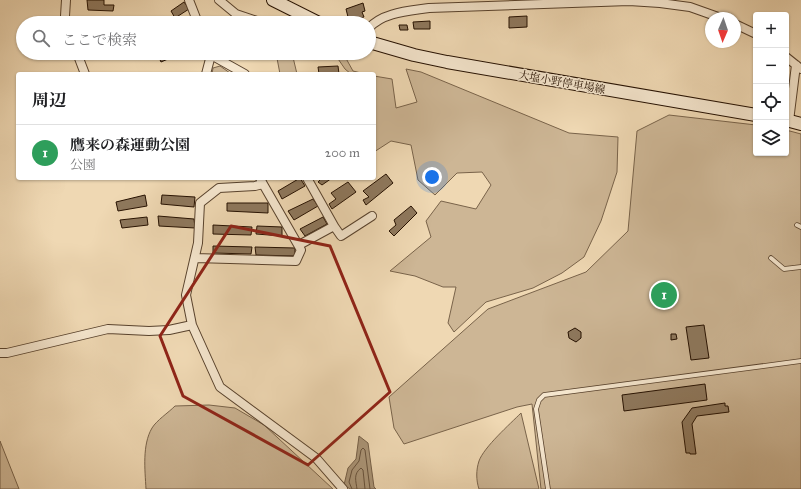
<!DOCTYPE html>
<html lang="ja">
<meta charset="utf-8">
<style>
:root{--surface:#fff;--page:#f6f6f6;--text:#202124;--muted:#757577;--line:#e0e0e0;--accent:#db2777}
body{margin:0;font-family:"IM FELL Great Primer","Noto Serif JP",serif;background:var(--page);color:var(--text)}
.controls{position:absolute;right:12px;top:12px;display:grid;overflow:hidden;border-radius:4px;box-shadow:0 1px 3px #0004}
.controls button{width:36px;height:36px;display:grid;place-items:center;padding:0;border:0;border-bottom:1px solid var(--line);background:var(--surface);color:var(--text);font:20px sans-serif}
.compass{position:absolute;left:705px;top:12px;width:36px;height:36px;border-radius:50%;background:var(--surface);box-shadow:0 1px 3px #0004;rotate:182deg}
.you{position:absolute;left:432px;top:177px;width:14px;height:14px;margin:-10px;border:3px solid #fff;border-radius:50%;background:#1a73e8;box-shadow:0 0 0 6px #1a73e833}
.badge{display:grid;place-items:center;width:26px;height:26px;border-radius:50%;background:var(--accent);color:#fff;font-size:13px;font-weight:700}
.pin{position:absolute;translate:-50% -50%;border:2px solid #fff;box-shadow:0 1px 4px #0006}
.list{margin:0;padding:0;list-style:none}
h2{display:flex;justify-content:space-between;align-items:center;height:52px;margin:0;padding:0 16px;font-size:17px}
h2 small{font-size:13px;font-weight:400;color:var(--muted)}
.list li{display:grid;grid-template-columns:26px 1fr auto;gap:12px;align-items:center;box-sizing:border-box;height:56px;padding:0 16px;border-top:1px solid var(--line)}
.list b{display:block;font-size:15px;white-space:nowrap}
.list p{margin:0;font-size:13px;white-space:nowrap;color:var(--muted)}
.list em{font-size:13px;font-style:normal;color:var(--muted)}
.icon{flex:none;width:22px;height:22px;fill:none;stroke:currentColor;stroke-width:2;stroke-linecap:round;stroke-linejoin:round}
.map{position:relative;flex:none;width:801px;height:489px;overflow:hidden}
.search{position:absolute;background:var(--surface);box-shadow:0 1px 3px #0004;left:16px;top:16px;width:360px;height:44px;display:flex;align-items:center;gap:10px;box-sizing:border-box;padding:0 14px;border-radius:22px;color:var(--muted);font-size:15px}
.panel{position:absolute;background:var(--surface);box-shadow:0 1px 3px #0004;left:16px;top:72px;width:360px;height:108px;border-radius:4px}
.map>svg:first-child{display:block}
.green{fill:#cdb695;stroke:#79634a}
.water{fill:#aa9476;stroke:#755f47}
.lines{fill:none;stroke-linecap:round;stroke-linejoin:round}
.shore{stroke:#68523b;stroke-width:1}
.building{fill:#8e785d;stroke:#251000}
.lane-casing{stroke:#58422d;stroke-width:5.5}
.street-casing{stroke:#58422d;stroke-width:10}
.secondary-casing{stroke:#251000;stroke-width:14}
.lane{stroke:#f5e6ce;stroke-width:4}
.street{stroke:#f5e6ce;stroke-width:8}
.secondary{stroke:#f5e6ce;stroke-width:12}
.marked{fill:none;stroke:#8f2418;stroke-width:3;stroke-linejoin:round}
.labels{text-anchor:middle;stroke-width:3;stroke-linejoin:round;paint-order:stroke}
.street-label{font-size:11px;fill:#251000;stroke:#f5e6ce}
</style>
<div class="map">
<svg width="801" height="489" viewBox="0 0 801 489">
<rect width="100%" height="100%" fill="#efd8b3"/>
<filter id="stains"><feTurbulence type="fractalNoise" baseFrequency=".005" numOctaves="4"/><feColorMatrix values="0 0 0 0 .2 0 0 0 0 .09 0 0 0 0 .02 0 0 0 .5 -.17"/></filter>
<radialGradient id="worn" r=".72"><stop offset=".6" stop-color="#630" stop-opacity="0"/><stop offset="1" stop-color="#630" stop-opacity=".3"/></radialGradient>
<path class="green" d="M276 53H292L297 74H280Z
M334 53H343L353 71 365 74H351L345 69Z
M220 66 230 73 231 74H212L213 68Z
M406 69 421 72 569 133 618 137 617 172 601 221 584 257 562 273 533 288 486 302 454 332 448 323 456 287H443L415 276 390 271 431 237 426 221 441 201 476 209 491 185 482 172 457 173 435 195 418 180 411 145 391 141 374 152V76L392 79 396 108 417 102Z
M669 115 756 125V153H786V130L801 134V489H541L532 404 517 407 404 444 394 428 389 397 488 309 586 272 628 231 637 131Z
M209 405 235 408 264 425 333 489H146C145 470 142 445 152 428 157 420 168 413 175 406Z
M521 413 539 489H479C476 480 476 470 479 461 484 447 510 424 521 413Z
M0 441 19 489H0Z"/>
<path class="water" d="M359 436 368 443 374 487 376 489H350L344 485 348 468 356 459Z"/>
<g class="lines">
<path class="shore" d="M352 489 349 482 352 470 359 461 361 450 363 448 365 450 370 489
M357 489C356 481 353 474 361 468L363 470 365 489"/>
</g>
<path class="building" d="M87 0H104V5H114L113 11 88 10Z
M184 2 189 9 175 18 171 11Z
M363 3 365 11 362 12 364 17 349 21 346 9Z
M527 16V27L509 28V17Z
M430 21V29H414L413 22Z
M399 25H407L408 30H400Z
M102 53H128V54L102 55Z
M157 53H182L161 62Z
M338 66 339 74H319L318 67Z
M386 174 393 183 366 205 363 200 369 197 363 191Z
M300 178 305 186 282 199 278 191Z
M319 178H332L322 185 318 182 321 179Z
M348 182 356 192 332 209 329 204 336 199 331 193Z
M145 195 147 206 118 211 116 202Z
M162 195 195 197 194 207 161 204Z
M313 199 318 206 294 220 288 211Z
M227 203H268V213L227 211Z
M411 206 417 213 394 236 389 231 396 225 394 220Z
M158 216 194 219 195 228 159 226Z
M147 217 148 225 122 228 120 220Z
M323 217 327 224 305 236 300 229Z
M213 225 252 227 251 235 213 234Z
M257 226 282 227V236L256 234Z
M213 246 252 247 251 254 213 253Z
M255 247 295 248V256L256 255Z
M704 325 709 358 691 360 686 327Z
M575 328 581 332V338L576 342 569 338 568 332Z
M671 334H676L677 339 671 340Z
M705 384 707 400 624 411 622 395Z
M725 403V406H728L729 412 697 416 692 424 696 454H690V453H686L682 422 692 408Z"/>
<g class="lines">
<defs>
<path id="lane" d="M797 225 801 227
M771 258 784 269 801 267
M548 489 536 409 539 400 544 395 801 361"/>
<path id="street" d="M66 0 65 16 67 23
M189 0 198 23
M219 0 236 14 263 23
M735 24 756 34
M369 28C383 12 410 11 429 8L629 1 660 3 690 7 721 18
M77 53 85 74
M211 55 245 74
M786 57 801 69
M206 74 211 55 210 53
M789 121 796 65
M260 178 263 184 255 186 219 188 200 203 198 243 186 295 192 325 220 387 316 458 343 489
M307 178 334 226 341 236 372 216
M299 245 334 226
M195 258 296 261 301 250 263 184
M0 353H7L108 329 149 331 169 330 192 325"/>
<path id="secondary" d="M273 0 319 23
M369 42 414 55 447 62 756 115
M786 120 801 124"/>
</defs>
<use href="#lane" class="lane-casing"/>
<use href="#street" class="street-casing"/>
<use href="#secondary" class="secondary-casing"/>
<use href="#lane" class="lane"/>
<use href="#street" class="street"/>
<use href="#secondary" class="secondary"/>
</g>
<path class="marked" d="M231 226 330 246 390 392 308 465 183 396 160 336Z"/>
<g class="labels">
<g class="street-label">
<text transform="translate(562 82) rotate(10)" y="4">大塩小野停車場線</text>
</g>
</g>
<rect width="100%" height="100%" filter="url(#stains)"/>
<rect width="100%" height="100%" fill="url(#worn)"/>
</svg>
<div class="controls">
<button>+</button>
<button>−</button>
<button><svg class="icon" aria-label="locate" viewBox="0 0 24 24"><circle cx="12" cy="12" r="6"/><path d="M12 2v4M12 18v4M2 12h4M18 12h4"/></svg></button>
<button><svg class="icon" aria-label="layers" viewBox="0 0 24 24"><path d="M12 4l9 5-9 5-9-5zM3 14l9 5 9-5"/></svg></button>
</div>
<svg class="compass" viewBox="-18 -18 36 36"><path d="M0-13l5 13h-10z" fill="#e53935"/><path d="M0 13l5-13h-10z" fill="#757577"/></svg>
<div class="you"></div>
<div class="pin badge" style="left:664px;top:295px;background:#2e9e5b">1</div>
<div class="search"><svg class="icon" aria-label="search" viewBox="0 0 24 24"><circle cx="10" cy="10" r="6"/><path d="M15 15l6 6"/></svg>ここで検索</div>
<section class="panel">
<h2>周辺<small></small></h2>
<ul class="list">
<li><span class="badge" style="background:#2e9e5b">1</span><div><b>鷹来の森運動公園</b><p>公園</p></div><em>200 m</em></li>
</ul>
</section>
</div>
